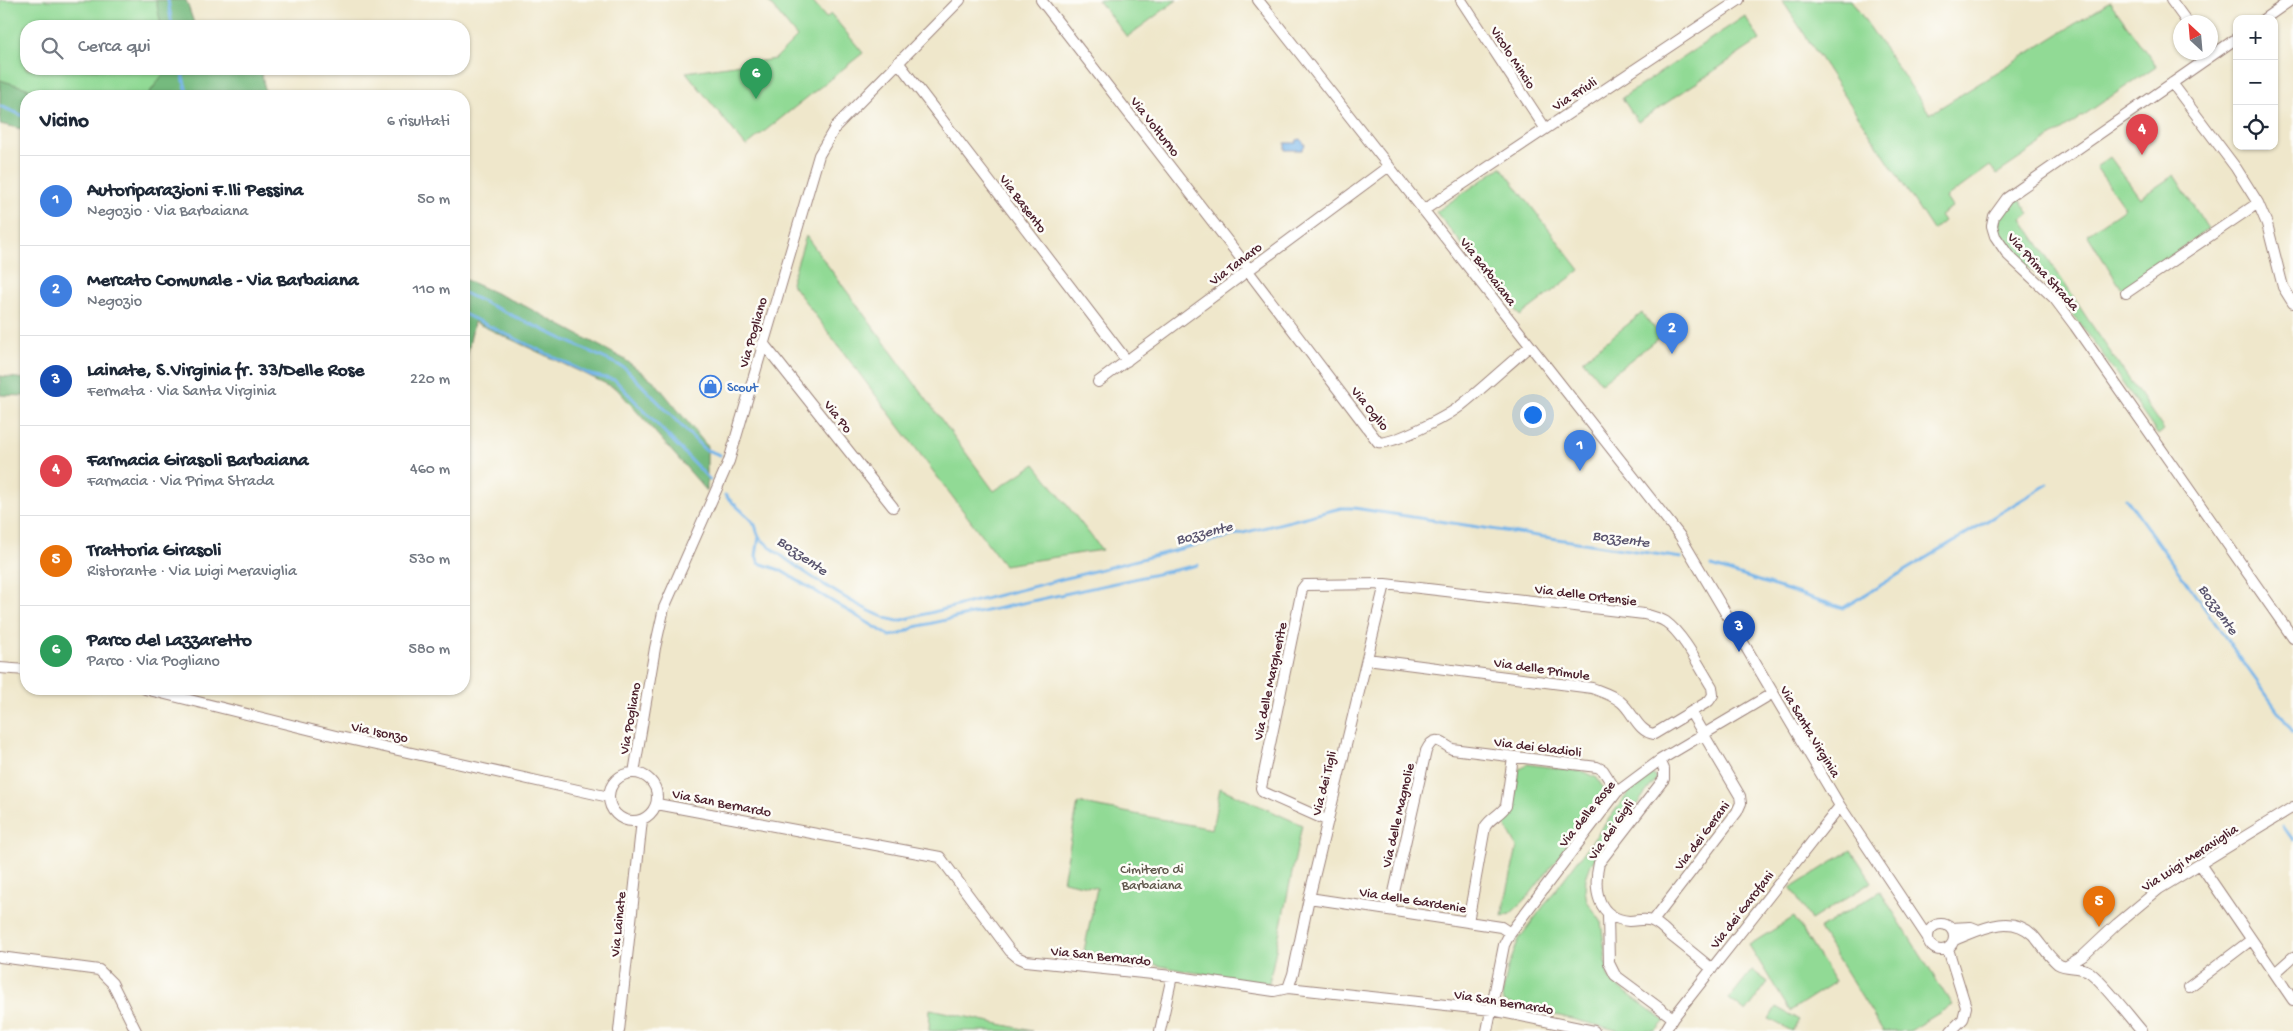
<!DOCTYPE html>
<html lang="it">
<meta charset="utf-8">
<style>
:root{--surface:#fff;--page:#f2f2f3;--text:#1f2937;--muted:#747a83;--line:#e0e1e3;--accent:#7c3aed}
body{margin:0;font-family:"Gochi Hand",sans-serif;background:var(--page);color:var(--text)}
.controls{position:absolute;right:15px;top:15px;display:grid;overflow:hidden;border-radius:10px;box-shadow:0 1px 4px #0004}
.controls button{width:45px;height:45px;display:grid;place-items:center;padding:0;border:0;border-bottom:1px solid var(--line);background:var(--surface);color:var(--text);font:25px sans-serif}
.compass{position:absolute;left:2173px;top:15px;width:45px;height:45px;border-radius:50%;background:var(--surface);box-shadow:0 1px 4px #0004;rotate:334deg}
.you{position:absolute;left:1532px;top:414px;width:18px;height:18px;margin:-12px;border:4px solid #fff;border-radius:50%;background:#1a73e8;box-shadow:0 0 0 8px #1a73e833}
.badge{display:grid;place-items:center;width:32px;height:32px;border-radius:50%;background:var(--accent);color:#fff;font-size:16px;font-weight:700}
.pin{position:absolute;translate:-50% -41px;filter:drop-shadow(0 1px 2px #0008)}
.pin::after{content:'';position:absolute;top:26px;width:18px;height:15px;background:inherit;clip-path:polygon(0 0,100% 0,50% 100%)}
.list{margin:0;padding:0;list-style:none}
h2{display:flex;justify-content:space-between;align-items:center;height:65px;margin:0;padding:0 20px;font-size:21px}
h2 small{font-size:16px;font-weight:400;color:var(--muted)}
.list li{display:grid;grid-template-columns:32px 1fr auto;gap:15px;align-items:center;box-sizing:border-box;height:90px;padding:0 20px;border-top:1px solid var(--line)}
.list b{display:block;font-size:19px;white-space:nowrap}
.list p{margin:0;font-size:16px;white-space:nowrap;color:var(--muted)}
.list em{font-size:16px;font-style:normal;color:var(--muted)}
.icon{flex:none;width:28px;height:28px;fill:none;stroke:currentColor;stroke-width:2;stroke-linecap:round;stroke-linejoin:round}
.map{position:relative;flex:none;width:2293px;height:1031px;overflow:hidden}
.search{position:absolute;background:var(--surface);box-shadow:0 1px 4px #0004;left:20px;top:20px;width:450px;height:55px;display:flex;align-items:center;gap:12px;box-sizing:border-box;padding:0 18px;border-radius:20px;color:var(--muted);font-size:19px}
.panel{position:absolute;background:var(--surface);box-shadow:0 1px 4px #0004;left:20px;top:90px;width:450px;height:605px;border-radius:20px}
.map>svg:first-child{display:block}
.green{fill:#91da95;stroke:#6e7c60}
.forest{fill:#74ba7e;stroke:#5f6c54}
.water{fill:#76b5ea;stroke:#606a8a}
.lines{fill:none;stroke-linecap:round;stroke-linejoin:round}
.stream{stroke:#76b5ea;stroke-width:3}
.street-casing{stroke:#9c837b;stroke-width:12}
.street{stroke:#fff;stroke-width:10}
.labels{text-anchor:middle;stroke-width:5;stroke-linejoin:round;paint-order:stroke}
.street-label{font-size:14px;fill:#4a1f2b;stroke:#fdfcf7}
.shop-label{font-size:14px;fill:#366cbe;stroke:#fdfcf7;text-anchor:start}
.park-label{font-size:14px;fill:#5f574b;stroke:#fdfcf7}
.water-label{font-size:15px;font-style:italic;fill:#59546e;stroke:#fdfcf7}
</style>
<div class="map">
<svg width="2293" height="1031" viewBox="0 0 2293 1031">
<rect width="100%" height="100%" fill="#fdfcf7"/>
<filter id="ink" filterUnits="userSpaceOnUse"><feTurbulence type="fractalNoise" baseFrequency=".02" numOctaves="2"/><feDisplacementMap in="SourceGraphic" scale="10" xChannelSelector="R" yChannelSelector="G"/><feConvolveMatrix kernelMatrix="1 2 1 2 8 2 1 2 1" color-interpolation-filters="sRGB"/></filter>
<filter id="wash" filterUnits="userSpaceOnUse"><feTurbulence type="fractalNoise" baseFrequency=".0096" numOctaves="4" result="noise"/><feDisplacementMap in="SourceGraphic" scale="20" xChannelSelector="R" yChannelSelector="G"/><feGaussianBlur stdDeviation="1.12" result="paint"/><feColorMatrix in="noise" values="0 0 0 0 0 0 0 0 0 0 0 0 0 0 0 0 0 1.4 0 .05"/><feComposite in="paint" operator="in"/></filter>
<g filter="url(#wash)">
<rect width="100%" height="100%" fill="#efe7cb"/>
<path class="green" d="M0 0H175L179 26H26V69H167L147 96H26L0 117Z
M767 0H811L826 18 831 14 863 53 746 146 686 72 775 59 797 37Z
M1098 0H1177L1127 37Z
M1782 0H1851L1930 114 2110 2 2156 66 1997 174 1990 166 1946 198 1952 207 1940 215 1944 221 1933 230Z
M1745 16 1760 40 1638 122 1622 98Z
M2110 157 2140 198 2174 175 2208 229 2123 291 2087 234 2125 208 2096 167Z
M1501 167 1580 270 1520 316 1436 212Z
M2019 198 2029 214 2022 219 2089 321 2164 430 2158 435C2119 380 2084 320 2036 274 2024 262 2003 248 1999 230 1996 213 2007 206 2019 198Z
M806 236 994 491 1035 464 1102 550 1004 565 791 283Z
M1642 313 1661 336 1601 383 1583 360Z
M1527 764 1585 772 1597 778 1607 794 1527 898 1510 914 1502 916 1517 847 1502 819 1513 811 1519 769Z
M1652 774 1657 778 1591 864 1586 878 1585 890 1587 901 1601 921 1608 976 1613 983 1665 1021 1656 1031H1620L1503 1002 1502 996 1508 968 1519 939 1629 792Z
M1220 788 1302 825 1269 983 1191 972 1084 951 1097 888 1063 881 1078 803 1212 829Z
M1851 850 1872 882 1811 920 1791 888Z
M1880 891 1952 1005 1910 1031H1883L1819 929Z
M1794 917 1835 982 1790 1011 1749 945Z
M1752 970 1768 982 1746 1012 1729 999Z
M1776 1007 1799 1020 1792 1031 1769 1019Z
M930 1009 1032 1031H929Z"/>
<path class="forest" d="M156 0H186L195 26H161Z
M167 69H261L266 96H147Z
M0 80 53 96H26V130L0 124Z
M464 279 525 306 624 359 655 382 707 446V491L617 389 474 322 464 370Z
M0 376 26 379V396L0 395Z"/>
<path class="water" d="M1301 139 1305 145 1302 150H1285V143H1296L1297 140Z"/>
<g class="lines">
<path class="stream" d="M168 0 172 26
M181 69 188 96
M0 106 26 117
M464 293 625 368 704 449 720 455
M464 314 591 375 615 380 710 480
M725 495C734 505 747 514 755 525 757 530 757 535 761 539 785 561 868 617 898 621L1341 508H1354L1681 558
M2126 498 2293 732
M759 537 756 556 759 563 780 570 890 636 901 634 915 627 963 616 1198 565
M1712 566 1843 608 2048 484
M2283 826 2293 840"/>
</g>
</g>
<g filter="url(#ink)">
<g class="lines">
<defs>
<path id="street" d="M1041 0 1250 270
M1258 0 1680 536 1840 806 1928 938
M1461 0 1545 128
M2171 0 2187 22
M2264 19 2291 0
M2237 38 2007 198 1994 216 1992 226 1995 236 2008 255 2054 298 2075 326 2293 638
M898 62 1127 361
M2172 83 2236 168 2258 203 2267 224 2283 287 2293 303
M1424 210 1739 0
M1248 271 1378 442C1391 446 1447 416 1459 407 1483 388 1506 366 1530 346
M2126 293 2258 203
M763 343 893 507
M1098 382 1389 166
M0 668 26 670
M145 689 340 737 609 797
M1660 760 1664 769V779L1599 863C1593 889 1597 918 1629 921 1637 921 1645 918 1652 921 1658 923 1665 930 1670 935 1684 946 1698 957 1712 969
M634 773 655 648 664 608 729 461 819 155 836 126 960 0
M609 797a24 24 0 1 1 48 0a24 24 0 1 1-48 0Z
M657 804 940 857 1010 951 1017 957 1026 961 1172 976 1274 991 1288 988 1492 1010 1594 1031
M1328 821 1263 792 1261 788 1302 589 1305 585 1385 584 1644 614C1652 616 1660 618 1666 622 1684 635 1700 668 1712 687L1713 695 1709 701 1654 734C1638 732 1633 712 1621 702 1613 695 1602 692 1592 688L1367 659
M2200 864 2293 1000
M1309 898 1501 927 1510 933
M1390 910 1426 751C1434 734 1440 742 1452 749L1597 767 1603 770 1617 792
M1608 914 1609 963 1615 975 1673 1018
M1653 921 1737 812 1741 803 1740 796 1691 713
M1468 922 1485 827C1490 818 1500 815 1506 806L1513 757
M1928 937a13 13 0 1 1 26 0a13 13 0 1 1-26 0Z
M1951 928 1971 927 1976 929
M1954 940C1978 931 2009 912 2033 935 2041 944 2048 956 2058 964 2066 969 2079 966 2088 971 2102 980 2129 1016 2142 1031
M1948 949 1966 1007 1963 1019 1951 1031
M0 957 99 970 112 983 136 1031
M2067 966 2083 956 2117 924 2159 889 2293 807
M2275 973 2293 957
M2189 987 2251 940
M1288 988 1293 974 1309 898 1385 584
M619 1031 642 820
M1160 1031 1172 976
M1487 1031 1504 945 1510 933 1617 792 1660 760 1773 693
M1665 1031 1673 1018 1840 806"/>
</defs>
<use href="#street" class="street-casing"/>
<use href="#street" class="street"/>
</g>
</g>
<defs>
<symbol id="shop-ring" viewBox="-11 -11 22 22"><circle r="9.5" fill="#fdfcf7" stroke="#3f7fe0" stroke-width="1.5"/><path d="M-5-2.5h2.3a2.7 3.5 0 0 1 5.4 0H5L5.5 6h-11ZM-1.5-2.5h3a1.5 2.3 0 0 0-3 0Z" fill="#3f7fe0"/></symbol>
</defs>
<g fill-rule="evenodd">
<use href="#shop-ring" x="698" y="374" width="25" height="25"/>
</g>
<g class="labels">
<g class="street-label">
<text transform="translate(1514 57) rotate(57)" y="5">Vicolo Mincio</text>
<text transform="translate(1574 93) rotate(-33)" y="5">Via Friuli</text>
<text transform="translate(1156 126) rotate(52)" y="5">Via Volturno</text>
<text transform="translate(1024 203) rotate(53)" y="5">Via Basento</text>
<text transform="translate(1235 263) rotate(-37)" y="5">Via Tanaro</text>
<text transform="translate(1489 271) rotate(52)" y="5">Via Barbaiana</text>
<text transform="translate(2044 271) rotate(48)" y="5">Via Prima Strada</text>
<text transform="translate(752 332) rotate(-74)" y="5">Via Pogliano</text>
<text transform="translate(1371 408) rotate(51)" y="5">Via Oglio</text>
<text transform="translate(839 416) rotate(52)" y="5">Via Po</text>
<text transform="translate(1586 594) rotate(7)" y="5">Via delle Ortensie</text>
<text transform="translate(1542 668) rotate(8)" y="5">Via delle Primule</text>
<text transform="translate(1269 681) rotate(-78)" y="5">Via delle Margherite</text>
<text transform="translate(629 718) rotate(-80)" y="5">Via Pogliano</text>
<text transform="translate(380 731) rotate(12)" y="5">Via Isonzo</text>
<text transform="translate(1811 731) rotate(59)" y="5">Via Santa Virginia</text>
<text transform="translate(1538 746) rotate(7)" y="5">Via dei Gladioli</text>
<text transform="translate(1323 783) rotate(-76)" y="5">Via dei Tigli</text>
<text transform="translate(722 802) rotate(11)" y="5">Via San Bernardo</text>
<text transform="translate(1586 813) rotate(-51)" y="5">Via delle Rose</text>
<text transform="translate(1397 815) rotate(-77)" y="5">Via delle Magnolie</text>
<text transform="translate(1610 829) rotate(-55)" y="5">Via dei Gigli</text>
<text transform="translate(1701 835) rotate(-53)" y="5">Via dei Gerani</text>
<text transform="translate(2189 857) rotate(-33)" y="5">Via Luigi Meraviglia</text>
<text transform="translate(1413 899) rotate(9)" y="5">Via delle Gardenie</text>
<text transform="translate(1741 909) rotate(-52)" y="5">Via dei Garofani</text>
<text transform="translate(617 924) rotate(-84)" y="5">Via Lainate</text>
<text transform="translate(1101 955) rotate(6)" y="5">Via San Bernardo</text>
<text transform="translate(1504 1001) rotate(9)" y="5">Via San Bernardo</text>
</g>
<g class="shop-label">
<text x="727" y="391">Scout</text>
</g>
<g class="park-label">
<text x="1152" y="873">Cimitero di<tspan x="1152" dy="16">Barbaiana</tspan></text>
</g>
<g class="water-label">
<text transform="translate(1204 532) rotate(-14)" y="5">Bozzente</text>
<text transform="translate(1621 538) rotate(8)" y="5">Bozzente</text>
<text transform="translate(803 555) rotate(35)" y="5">Bozzente</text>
<text transform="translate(2219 609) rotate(55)" y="5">Bozzente</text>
</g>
</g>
</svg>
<div class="controls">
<button>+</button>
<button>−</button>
<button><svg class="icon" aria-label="locate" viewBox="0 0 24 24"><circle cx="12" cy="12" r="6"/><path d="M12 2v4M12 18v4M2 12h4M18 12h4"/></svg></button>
</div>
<svg class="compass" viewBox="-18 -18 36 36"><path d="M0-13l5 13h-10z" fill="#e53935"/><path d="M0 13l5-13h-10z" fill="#747a83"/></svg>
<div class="you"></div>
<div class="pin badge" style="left:1580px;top:471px;background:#3f7fe0">1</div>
<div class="pin badge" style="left:1672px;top:354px;background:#3f7fe0">2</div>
<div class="pin badge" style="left:1739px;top:652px;background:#1a4fb4">3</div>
<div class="pin badge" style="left:2142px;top:155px;background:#e0444e">4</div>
<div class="pin badge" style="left:2099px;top:927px;background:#e8710a">5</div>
<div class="pin badge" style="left:756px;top:99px;background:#2e9e5b">6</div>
<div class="search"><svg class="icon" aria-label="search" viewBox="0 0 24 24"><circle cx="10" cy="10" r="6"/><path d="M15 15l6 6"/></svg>Cerca qui</div>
<section class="panel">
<h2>Vicino<small>6 risultati</small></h2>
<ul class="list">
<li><span class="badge" style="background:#3f7fe0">1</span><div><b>Autoriparazioni F.lli Pessina</b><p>Negozio · Via Barbaiana</p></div><em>50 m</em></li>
<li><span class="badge" style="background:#3f7fe0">2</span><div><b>Mercato Comunale - Via Barbaiana</b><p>Negozio</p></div><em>110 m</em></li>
<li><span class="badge" style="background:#1a4fb4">3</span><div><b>Lainate, S.Virginia fr. 33/Delle Rose</b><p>Fermata · Via Santa Virginia</p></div><em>220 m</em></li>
<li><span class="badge" style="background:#e0444e">4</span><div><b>Farmacia Girasoli Barbaiana</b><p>Farmacia · Via Prima Strada</p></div><em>460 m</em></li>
<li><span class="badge" style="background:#e8710a">5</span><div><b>Trattoria Girasoli</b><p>Ristorante · Via Luigi Meraviglia</p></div><em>530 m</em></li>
<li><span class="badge" style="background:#2e9e5b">6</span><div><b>Parco del Lazzaretto</b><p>Parco · Via Pogliano</p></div><em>580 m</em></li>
</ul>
</section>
</div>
